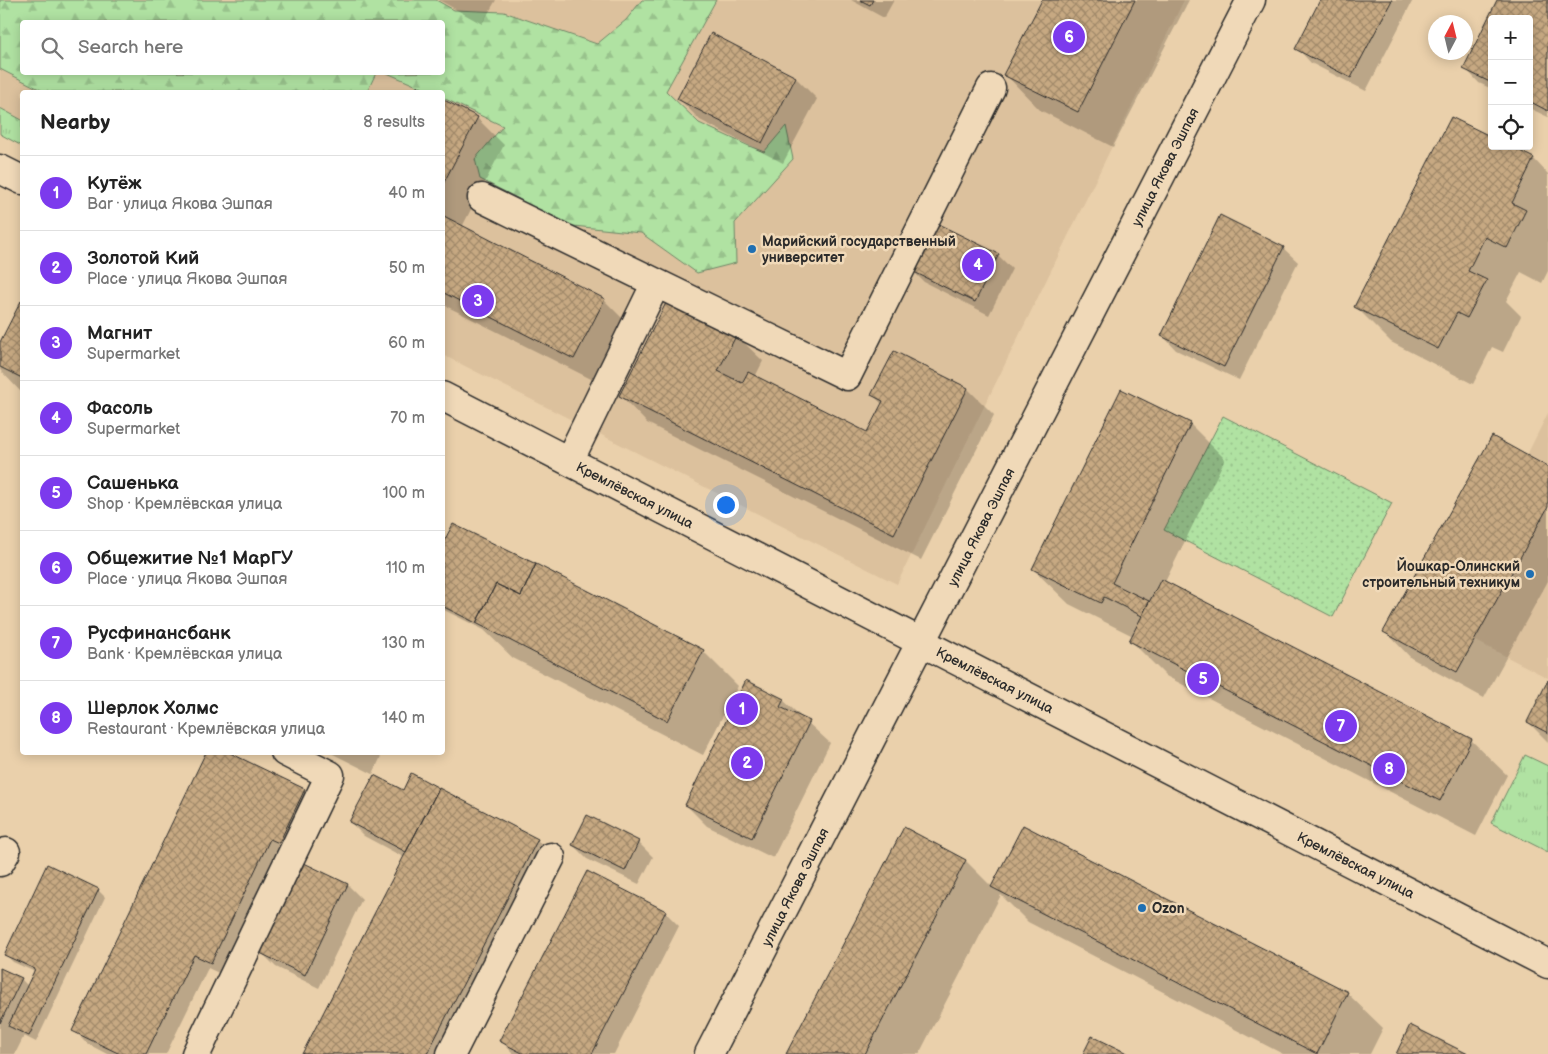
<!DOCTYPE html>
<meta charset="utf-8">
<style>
:root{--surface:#fff;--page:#f6f6f6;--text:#222;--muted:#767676;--line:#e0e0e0;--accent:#7c3aed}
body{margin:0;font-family:"Balsamiq Sans",sans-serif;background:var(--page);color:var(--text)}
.controls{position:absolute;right:15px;top:15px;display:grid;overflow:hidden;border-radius:5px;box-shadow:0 2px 12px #0003}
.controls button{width:45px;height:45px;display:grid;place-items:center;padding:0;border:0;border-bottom:1px solid var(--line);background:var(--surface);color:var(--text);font:25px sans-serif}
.compass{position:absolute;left:1428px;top:15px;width:45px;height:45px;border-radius:50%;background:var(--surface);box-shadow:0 2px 12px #0003;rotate:7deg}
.you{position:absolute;left:725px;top:504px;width:18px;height:18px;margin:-12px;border:4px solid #fff;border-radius:50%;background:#1a73e8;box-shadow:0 0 0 8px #1a73e833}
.badge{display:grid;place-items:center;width:32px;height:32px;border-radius:50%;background:var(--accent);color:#fff;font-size:16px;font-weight:700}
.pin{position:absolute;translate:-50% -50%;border:2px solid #fff;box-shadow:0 1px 5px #0006}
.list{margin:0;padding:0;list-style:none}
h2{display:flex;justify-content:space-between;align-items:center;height:65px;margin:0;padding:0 20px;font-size:21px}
h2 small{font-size:16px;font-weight:400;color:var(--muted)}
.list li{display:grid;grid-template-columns:32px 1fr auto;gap:15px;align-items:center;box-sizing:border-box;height:75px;padding:0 20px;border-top:1px solid var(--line)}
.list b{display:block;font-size:19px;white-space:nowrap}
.list p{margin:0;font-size:16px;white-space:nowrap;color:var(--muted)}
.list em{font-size:16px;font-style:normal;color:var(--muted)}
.icon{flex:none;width:28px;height:28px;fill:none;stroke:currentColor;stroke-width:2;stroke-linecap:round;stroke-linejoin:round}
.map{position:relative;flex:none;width:1548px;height:1054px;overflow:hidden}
.search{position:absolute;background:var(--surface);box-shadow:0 2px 12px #0003;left:20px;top:20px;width:425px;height:55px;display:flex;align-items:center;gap:12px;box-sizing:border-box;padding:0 18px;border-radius:5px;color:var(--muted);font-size:19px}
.panel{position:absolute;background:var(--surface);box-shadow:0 2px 12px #0003;left:20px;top:90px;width:425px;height:665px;border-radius:5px}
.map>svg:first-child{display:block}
.built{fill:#dcc19d;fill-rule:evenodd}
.grass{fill:url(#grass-tufts);stroke:#6e8666}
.forest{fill:url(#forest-firs);stroke:#6e8666}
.park{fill:url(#park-dots);stroke:#6e8666}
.shadow{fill:#0003}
.building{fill:url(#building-cross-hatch);stroke:#2b2b2b}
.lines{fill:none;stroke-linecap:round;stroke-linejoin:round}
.minor-casing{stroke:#2b2b2b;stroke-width:31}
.minor{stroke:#f0d9b8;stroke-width:28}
.poi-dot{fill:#1f6fb2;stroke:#f0d9b8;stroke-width:2}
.labels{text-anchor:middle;stroke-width:5;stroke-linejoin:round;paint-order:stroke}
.street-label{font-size:14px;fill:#2b2b2b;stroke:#f0d9b8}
.poi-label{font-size:14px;font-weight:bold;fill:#2b2b2b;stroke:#f0d9b8;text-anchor:start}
</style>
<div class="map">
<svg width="1548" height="1054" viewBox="0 0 1548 1054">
<defs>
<pattern id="grass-tufts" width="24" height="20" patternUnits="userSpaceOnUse" patternTransform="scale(1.25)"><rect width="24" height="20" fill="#b0e2a2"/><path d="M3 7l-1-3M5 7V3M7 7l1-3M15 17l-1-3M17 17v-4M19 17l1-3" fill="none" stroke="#98c28c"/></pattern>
<pattern id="forest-firs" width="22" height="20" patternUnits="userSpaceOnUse" patternTransform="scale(1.25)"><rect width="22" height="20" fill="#b0e2a2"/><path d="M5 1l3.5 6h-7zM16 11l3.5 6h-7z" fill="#98c28c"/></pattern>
<pattern id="park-dots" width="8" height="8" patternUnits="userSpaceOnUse" patternTransform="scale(1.25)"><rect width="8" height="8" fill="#b0e2a2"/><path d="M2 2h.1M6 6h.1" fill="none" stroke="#98c28c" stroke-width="1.8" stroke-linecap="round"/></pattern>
<pattern id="building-cross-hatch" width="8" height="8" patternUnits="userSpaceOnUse" patternTransform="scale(1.25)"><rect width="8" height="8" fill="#c7a982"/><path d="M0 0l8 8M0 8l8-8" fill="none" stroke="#a28a6b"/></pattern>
</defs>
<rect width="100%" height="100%" fill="#ead0ab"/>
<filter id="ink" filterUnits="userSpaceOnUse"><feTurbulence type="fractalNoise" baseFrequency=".02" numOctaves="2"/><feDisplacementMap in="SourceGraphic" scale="10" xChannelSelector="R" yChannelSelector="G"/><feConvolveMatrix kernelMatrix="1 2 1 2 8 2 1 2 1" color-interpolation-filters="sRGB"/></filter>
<g filter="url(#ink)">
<path class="built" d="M0 0H1184L897 584 443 355 442 92H22V143L0 132ZM22 22H442V72H22Z
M1548 413V467L1527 455Z
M1548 507V678L1474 640Z"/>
<path class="grass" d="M0 108 22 120V146L0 134Z
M1525 755 1548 766V852L1491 823Z"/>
<path class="forest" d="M0 0H436L454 10 504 12 597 44 626 20 642 0H716L666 91 699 123 749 146 764 152 786 126 793 159 735 223 736 263 697 273 641 233 554 224 519 199 480 179 475 159 503 126 443 98 442 92H431L387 73 442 72V22H22V72L376 73 367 92H45L0 69Z"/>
<path class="park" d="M1223 416 1392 503 1333 617 1164 530Z"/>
<path class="shadow" d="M439 0H496L482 24Z
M851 0H894L884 18Z
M1043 0H1189L1113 147 1040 110 1005 74Z
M1322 0H1413L1366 91 1311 63 1297 48Z
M1499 0H1548V117L1529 108V19H1492V89L1479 83 1465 68Z
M712 35 796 78 817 99 783 163 700 120 679 99Z
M442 100 477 118 504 145 462 227 604 300 630 326 601 384 442 304Z
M1492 146H1507L1534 159 1548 174V271L1542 283 1521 272 1506 301 1521 316 1503 352 1492 347 1473 384 1391 342 1356 307Z
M1283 248 1298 262 1239 380 1176 350 1162 335Z
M998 255 1012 269 989 315 924 282 910 268Z
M21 303H22V393L0 370V345Z
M736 335 763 361 755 377 868 434 882 404 873 395 968 389 994 415 921 560 647 423 621 396Z
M1190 424 1225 459 1165 582 1471 740 1507 775 1476 836 1166 676 1130 640 1133 636 1069 604 1033 569Z
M1548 468V581L1484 698 1411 658 1385 631Z
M442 548 703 651 738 686 703 755 513 658 484 630 442 609Z
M1548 683V742L1528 722Z
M783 700 830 743 773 858 707 826 686 805Z
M329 752H383L373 774Z
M412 775 537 840 563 866 467 1054H304L405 858 364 836 350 822 403 791Z
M304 790 318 805 225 976 208 968 166 1054H107L88 1044 74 1030Z
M587 817 638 842 653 857 639 884 587 859 573 845Z
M966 861 992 887 1347 993 1383 1028 1370 1054H1283L1028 922 1001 895 919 1054H788Z
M304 864 348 885 362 899 319 988 276 967 262 953Z
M98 890 105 897 36 1042 24 1036 15 1054H0V969L21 979 28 986 35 972 13 962 6 955Z
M665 912 679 926 614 1054H514L501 1041Z"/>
<path class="building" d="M860 0H873L870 5Z
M1042 0H1135L1078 112 1003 75Z
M1320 0H1392L1351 78 1295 49Z
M1497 0H1548V111L1529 101V19H1492V83L1463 69Z
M711 33 796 77 762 143 677 99Z
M417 86 430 92H414Z
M442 99 478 117 442 186Z
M1451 117 1492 137V146H1510L1534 158 1512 203 1526 210 1507 248 1485 237 1468 271 1487 280 1467 318 1457 313 1438 349 1354 307Z
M442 215 605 299 574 359 442 292Z
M1220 215 1284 247 1224 367 1161 336Z
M932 221 999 254 975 302 908 269Z
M668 299 737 334 718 371 742 383 748 372 867 432 883 401 871 395 894 351 968 388 894 534 619 396Z
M21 301 22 302V378L0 367V342Z
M1121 389 1191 423 1112 583 1149 601 1142 616 1104 597 1101 603 1032 569Z
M1492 436 1548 467V507L1457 672 1383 632Z
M453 524 536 564 521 596 496 584 476 623 442 606V545Z
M536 564 704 650 667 721 476 623 496 584 521 596Z
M1161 579 1472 739 1440 801 1129 641Z
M746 680 784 699 780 707 810 721 752 838 685 805Z
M1548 680V733L1527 722Z
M206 752H228L305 789 279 843 270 839 211 963 194 955 146 1054H120L72 1031Z
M411 773 439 788 406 852 349 822 374 775 403 790Z
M439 788 538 839 427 1054H302Z
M587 815 639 841 625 871 572 845Z
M1023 825 1348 992 1317 1054 991 887Z
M904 827 966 860 865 1054H786Z
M304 863 348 884 305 975 260 953Z
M47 864 99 889 29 1036 8 1026 35 969 4 955Z
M587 871 666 911 592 1054H524L499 1041Z
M0 968 22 978 0 1023Z
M1410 1025 1468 1054H1396Z
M1092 1036 1129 1054H1083Z"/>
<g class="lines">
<defs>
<path id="minor" d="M0 169 22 180
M482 198 847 376 991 88
M442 396 1548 964
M569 461 656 283
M0 862 6 852
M196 1054 330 775 285 752
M451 1054 551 857
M709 1054 1251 0"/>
</defs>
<use href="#minor" class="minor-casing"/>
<use href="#minor" class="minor"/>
</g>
</g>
<g class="poi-dot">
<circle cx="752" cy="249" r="5"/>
<circle cx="1530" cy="574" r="5"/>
<circle cx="1142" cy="908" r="5"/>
</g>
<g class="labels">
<g class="street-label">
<text transform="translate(1165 167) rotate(-63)" y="5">улица Якова Эшпая</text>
<text transform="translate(635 495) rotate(27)" y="5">Кремлёвская улица</text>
<text transform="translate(981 527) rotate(-63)" y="5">улица Якова Эшпая</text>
<text transform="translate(995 680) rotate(27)" y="5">Кремлёвская улица</text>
<text transform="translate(1356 865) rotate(27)" y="5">Кремлёвская улица</text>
<text transform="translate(795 887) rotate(-63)" y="5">улица Якова Эшпая</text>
</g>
<g class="poi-label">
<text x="762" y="246">Марийский государственный<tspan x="762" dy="16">университет</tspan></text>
<text x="1520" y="571" text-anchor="end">Йошкар-Олинский<tspan x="1520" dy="16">строительный техникум</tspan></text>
<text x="1152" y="913">Ozon</text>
</g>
</g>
</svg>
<div class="controls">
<button>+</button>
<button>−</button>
<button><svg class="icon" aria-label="locate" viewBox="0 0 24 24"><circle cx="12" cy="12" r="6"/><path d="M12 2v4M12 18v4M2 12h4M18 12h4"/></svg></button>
</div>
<svg class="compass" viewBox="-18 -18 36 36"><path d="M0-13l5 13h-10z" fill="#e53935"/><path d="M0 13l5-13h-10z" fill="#767676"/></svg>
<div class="you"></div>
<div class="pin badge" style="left:742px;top:709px">1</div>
<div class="pin badge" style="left:747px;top:763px">2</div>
<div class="pin badge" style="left:478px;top:301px">3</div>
<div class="pin badge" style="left:978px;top:265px">4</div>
<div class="pin badge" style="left:1203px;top:679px">5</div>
<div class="pin badge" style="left:1069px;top:37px">6</div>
<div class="pin badge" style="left:1341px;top:726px">7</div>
<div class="pin badge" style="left:1389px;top:769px">8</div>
<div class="search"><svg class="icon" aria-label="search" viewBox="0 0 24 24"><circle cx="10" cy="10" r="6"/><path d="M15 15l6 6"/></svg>Search here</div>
<section class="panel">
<h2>Nearby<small>8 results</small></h2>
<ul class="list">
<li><span class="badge">1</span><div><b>Кутёж</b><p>Bar · улица Якова Эшпая</p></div><em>40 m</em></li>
<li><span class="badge">2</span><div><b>Золотой Кий</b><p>Place · улица Якова Эшпая</p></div><em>50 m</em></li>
<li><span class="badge">3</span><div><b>Магнит</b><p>Supermarket</p></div><em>60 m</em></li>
<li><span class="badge">4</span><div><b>Фасоль</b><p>Supermarket</p></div><em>70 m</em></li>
<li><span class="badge">5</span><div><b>Сашенька</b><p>Shop · Кремлёвская улица</p></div><em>100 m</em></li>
<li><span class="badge">6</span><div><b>Общежитие №1 МарГУ</b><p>Place · улица Якова Эшпая</p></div><em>110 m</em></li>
<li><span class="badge">7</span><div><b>Русфинансбанк</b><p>Bank · Кремлёвская улица</p></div><em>130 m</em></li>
<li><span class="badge">8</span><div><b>Шерлок Холмс</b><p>Restaurant · Кремлёвская улица</p></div><em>140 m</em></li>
</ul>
</section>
</div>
